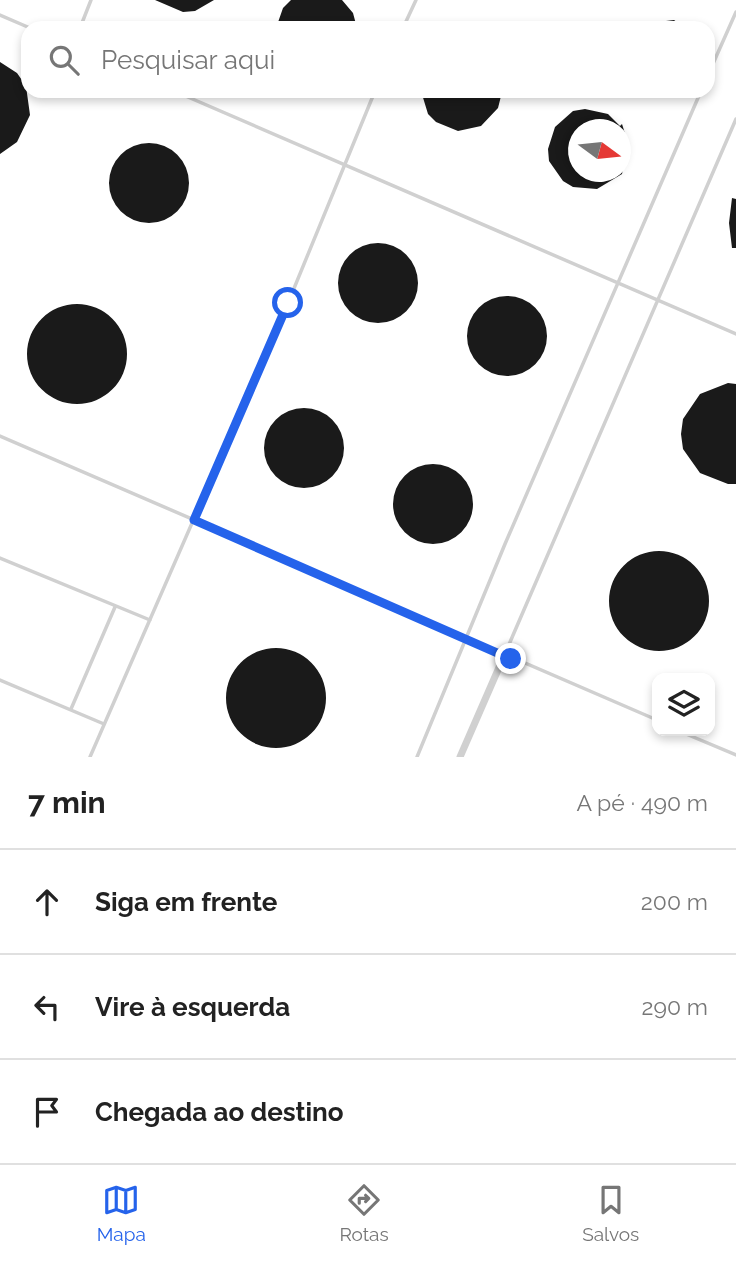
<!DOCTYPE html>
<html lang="pt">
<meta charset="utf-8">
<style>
:root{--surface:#fff;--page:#f6f6f6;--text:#222;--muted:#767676;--line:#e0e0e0;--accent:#2563eb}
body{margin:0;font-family:Raleway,sans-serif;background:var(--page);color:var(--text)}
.controls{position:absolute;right:21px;bottom:21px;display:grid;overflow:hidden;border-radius:14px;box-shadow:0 4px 10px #0003}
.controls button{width:63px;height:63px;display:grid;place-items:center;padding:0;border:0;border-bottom:2px solid var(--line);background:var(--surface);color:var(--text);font:35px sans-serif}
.compass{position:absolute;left:568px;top:119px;width:63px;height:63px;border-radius:50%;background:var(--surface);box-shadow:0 4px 10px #0003;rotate:105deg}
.stop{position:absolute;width:21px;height:21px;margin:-16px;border:5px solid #2563eb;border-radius:50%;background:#fff}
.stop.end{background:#2563eb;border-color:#fff;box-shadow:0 2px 7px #0008}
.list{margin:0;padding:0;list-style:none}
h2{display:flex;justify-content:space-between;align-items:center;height:91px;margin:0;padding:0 28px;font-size:30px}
h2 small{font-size:23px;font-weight:400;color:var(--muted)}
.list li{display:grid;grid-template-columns:46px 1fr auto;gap:21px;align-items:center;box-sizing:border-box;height:105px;padding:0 28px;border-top:2px solid var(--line)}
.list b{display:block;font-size:26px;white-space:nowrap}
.list em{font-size:23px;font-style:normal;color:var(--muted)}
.icon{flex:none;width:38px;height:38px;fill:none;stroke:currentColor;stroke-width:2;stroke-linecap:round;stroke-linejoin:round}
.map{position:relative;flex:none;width:736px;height:757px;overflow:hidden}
.search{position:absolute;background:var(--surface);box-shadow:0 4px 10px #0003;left:21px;right:21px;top:21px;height:77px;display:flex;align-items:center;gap:18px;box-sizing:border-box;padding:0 24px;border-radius:21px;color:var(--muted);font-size:26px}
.sheet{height:406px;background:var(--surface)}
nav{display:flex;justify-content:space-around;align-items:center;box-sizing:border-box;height:98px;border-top:2px solid var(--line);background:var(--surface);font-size:19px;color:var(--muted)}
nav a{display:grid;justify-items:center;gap:4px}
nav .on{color:var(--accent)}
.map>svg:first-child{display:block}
.building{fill:#1a1a1a;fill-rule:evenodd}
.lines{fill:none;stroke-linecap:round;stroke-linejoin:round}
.service{stroke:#d0d0d0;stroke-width:3.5}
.minor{stroke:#d0d0d0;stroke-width:7}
.route{stroke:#2563eb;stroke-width:9}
</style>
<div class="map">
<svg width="736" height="757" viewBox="0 0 736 757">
<rect width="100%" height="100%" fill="#fff"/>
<path class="building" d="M155 0H214L195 11 183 12Z
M291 0H342L353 13 357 28H276L283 8Z
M674 20 685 28H654L666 21Z
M0 62 17 73 26 86 30 115 17 142 0 154Z
M421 91H501V96L498 108 481 126 458 131 436 122 428 114Z
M585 109 608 114 620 126 622 124 628 143 622 174 597 189 573 187 563 181 549 161 548 149 555 127 573 111ZM578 130H620V172H578Z
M109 183a40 40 0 1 1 80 0a40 40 0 1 1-80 0Z
M732 198 736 199V248H732L729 223Z
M338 283a40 40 0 1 1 80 0a40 40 0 1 1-80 0Z
M467 336a40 40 0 1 1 80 0a40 40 0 1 1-80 0Z
M27 354a50 50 0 1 1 100 0a50 50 0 1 1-100 0Z
M728 383 736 384V484H728L700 473 683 449 681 434 683 419 700 394Z
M264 448a40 40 0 1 1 80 0a40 40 0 1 1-80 0Z
M393 504a40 40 0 1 1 80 0a40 40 0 1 1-80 0Z
M609 601a50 50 0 1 1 100 0a50 50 0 1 1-100 0Z
M226 698a50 50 0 1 1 100 0a50 50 0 1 1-100 0Z"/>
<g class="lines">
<path class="service" d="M0 15 30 28
M80 28 91 0
M403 28 416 0
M708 75 736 12
M174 91 736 334
M0 436 657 720
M0 558 150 620
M504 656 736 119
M0 680 104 724
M71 709 115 607
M679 731 736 755
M90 757 288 303 375 91
M417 757 505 544 701 91"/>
<path class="minor" d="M460 757 504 656"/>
</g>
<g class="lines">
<path class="route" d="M288 303 194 520 511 659"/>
</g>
</svg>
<div class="controls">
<button><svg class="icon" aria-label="layers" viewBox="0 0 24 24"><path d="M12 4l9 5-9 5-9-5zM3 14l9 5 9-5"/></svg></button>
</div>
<svg class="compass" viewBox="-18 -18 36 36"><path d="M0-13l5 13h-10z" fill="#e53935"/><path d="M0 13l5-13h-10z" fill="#767676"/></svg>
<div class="stop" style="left:288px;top:303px"></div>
<div class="stop end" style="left:511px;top:659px"></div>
<div class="search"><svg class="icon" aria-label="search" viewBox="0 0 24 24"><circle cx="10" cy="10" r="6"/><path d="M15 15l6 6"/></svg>Pesquisar aqui</div>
</div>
<section class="sheet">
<h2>7 min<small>A pé · 490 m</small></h2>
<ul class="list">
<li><svg class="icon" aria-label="ahead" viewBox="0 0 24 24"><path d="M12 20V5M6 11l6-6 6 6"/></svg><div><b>Siga em frente</b></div><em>200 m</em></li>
<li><svg class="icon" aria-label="left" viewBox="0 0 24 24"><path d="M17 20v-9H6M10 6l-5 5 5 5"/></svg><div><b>Vire à esquerda</b></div><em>290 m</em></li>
<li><svg class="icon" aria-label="arrive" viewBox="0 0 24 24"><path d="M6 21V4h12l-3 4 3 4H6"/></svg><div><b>Chegada ao destino</b></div></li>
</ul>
</section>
<nav>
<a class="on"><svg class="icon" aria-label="map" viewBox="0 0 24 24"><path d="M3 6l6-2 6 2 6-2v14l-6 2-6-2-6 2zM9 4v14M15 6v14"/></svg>Mapa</a>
<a><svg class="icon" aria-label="directions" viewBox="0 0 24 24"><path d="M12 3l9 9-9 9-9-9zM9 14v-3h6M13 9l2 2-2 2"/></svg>Rotas</a>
<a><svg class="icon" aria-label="saved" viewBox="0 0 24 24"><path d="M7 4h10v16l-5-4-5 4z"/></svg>Salvos</a>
</nav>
